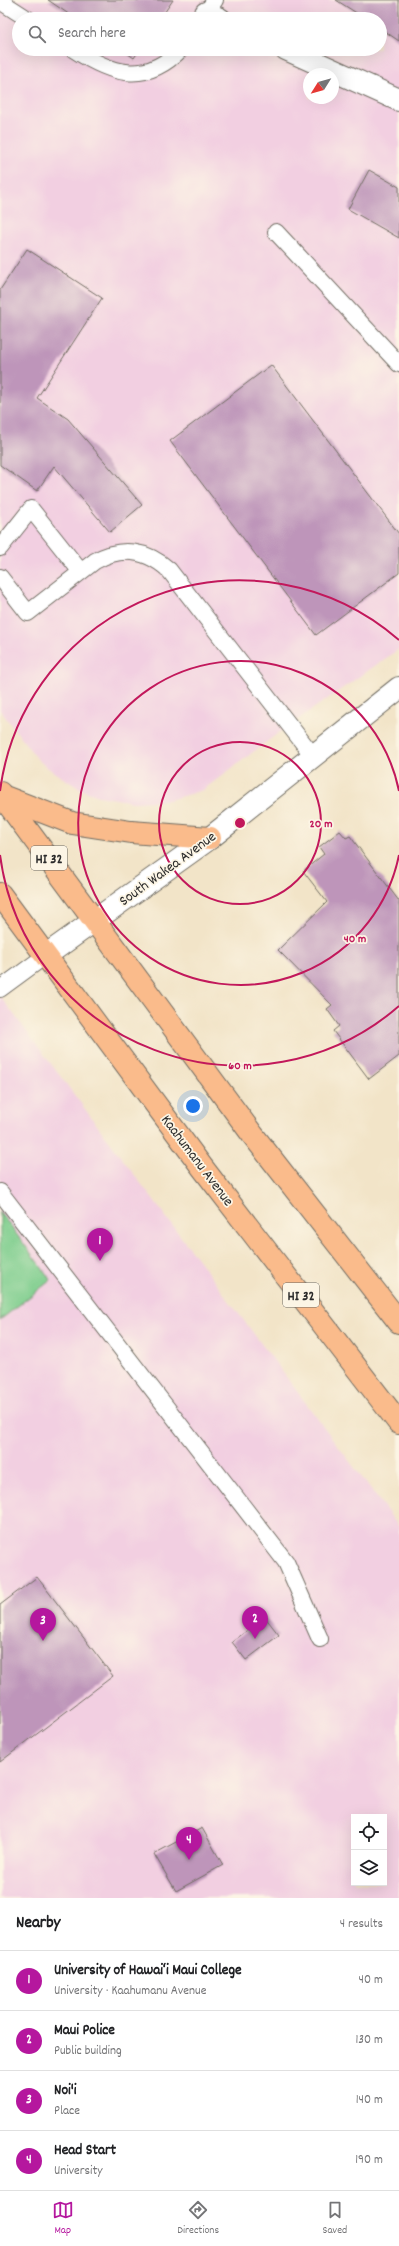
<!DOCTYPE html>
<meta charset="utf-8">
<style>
:root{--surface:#fff;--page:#f2f2f2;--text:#202124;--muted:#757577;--line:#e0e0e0;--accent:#b5179e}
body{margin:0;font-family:Dekko,sans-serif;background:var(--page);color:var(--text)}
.controls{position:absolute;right:12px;bottom:12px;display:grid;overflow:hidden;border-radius:0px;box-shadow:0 4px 16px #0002}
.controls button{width:36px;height:36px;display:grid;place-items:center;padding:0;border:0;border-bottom:1px solid var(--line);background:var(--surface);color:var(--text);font:20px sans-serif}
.compass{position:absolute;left:303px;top:68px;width:36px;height:36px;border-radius:50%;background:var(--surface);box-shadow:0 4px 16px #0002;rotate:233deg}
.you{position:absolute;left:193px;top:1106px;width:14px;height:14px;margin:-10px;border:3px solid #fff;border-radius:50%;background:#1a73e8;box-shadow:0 0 0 6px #1a73e833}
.badge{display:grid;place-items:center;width:26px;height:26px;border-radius:50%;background:var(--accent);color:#fff;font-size:13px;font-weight:700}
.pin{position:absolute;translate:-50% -33px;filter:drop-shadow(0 1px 2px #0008)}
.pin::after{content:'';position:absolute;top:21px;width:14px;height:12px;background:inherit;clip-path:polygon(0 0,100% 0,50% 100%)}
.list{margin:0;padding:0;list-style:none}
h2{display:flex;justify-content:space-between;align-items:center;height:52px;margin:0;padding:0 16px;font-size:17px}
h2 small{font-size:13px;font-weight:400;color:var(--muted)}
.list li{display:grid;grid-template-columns:26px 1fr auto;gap:12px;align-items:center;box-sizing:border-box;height:60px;padding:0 16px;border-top:1px solid var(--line)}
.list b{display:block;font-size:15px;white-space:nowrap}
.list p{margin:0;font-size:13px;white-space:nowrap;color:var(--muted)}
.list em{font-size:13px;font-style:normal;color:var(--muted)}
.icon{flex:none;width:22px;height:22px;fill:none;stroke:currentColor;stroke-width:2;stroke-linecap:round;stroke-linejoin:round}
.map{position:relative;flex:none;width:399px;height:1898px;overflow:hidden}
.search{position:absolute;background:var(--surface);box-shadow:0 4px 16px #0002;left:12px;right:12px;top:12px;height:44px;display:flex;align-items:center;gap:10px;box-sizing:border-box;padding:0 14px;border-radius:22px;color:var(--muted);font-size:15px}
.sheet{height:292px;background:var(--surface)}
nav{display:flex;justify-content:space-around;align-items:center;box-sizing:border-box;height:56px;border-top:1px solid var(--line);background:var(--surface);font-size:11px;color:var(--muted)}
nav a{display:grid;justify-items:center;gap:2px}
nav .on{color:var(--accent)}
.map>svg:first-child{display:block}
.built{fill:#f2cfe1;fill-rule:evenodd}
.green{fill:#7fce8e;stroke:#557c5c}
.building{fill:#be95ba}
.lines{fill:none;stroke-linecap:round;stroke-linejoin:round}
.service-casing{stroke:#716c62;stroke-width:18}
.minor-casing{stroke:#716c62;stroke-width:24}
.tertiary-casing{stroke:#716c62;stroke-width:24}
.primary-casing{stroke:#716c62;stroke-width:24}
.service{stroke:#fff;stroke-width:16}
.minor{stroke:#fff;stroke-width:22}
.tertiary{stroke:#fff;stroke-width:22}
.primary{stroke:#fabb8b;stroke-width:22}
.ring{fill:none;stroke:#c2185b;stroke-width:2}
.labels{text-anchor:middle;stroke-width:3.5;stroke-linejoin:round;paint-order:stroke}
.shield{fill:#fcf5e5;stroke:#6a6863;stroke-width:1}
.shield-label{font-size:14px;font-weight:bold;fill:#2b2b2b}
.street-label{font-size:15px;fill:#2b2b2b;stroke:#fcf5e5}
.centre{fill:#c2185b;stroke:#fcf5e5;stroke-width:2}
.ring-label{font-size:12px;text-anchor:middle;font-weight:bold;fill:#c2185b;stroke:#fcf5e5;stroke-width:3.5;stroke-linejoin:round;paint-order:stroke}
</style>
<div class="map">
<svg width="399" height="1898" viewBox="0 0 399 1898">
<rect width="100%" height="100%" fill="#fcf5e5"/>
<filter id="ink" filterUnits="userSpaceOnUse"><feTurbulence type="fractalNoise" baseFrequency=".025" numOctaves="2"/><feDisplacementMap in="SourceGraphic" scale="8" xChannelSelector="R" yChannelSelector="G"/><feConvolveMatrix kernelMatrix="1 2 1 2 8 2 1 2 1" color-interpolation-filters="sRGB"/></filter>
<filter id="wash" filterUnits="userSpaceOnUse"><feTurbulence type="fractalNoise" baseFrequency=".012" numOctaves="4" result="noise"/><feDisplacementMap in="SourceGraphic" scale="16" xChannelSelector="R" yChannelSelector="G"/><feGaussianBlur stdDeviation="0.9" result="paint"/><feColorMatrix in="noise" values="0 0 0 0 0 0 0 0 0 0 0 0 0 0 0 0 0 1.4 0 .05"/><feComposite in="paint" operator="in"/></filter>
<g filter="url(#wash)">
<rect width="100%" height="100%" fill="#f2e4c8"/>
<path class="built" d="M0 0H399V649L277 734 203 790 169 800 134 802 99 796 82 790 52 771 38 760 0 710ZM19 19H380V49H19ZM309 74H333V98H309Z
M0 996 399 1527V1898H0ZM354 1817H384V1883H354Z"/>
<path class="green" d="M0 1212 51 1280 0 1320Z"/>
<g id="blocks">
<path class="building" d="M48 0H173L160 19H76Z
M336 0H399V41L380 28V19H366Z
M121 49H140L134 58Z
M369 170 399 187V238L348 209Z
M27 249 102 298 37 398 68 419 142 505 110 532 54 466 37 491 0 465V290Z
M271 365 399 534V573L316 635 170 441Z
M340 831 346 838 350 836 399 901V1056L369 1079 333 1031 339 1026 327 1009 332 1005 278 950 327 902 303 871 324 854 319 847Z
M37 1577 113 1676 0 1762V1605Z
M265 1617 279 1635 246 1660 232 1642Z
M202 1828 223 1865 176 1891 154 1854Z"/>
</g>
</g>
<g filter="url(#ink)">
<use href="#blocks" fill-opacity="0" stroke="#716c62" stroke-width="1"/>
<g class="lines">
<defs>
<path id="service" d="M0 1 28 19
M202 19 215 0
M73 49C111 74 145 86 181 49
M276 232 399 364
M0 548 31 509 81 572
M0 577 28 613 95 561C121 546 147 550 169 570L314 757
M0 989 45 956
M0 1192 286 1562 320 1639"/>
<path id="minor" d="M206 13 220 19
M286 49 399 100"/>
<path id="tertiary" d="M45 956 210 838 399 688"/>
<path id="primary" d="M0 793 252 1134 399 1322
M2 796 72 823 131 832 210 838
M0 894 202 1167 399 1423"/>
</defs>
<use href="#service" class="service-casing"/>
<use href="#minor" class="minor-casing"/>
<use href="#tertiary" class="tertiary-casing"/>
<use href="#primary" class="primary-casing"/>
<use href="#service" class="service"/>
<use href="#minor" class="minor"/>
<use href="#tertiary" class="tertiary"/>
<use href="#primary" class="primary"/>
</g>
</g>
<g class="ring">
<circle cx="240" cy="823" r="81"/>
<path d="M399 855A162 162 0 1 1 399 791"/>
<path d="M399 1006A242 242 0 0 1 0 855M0 791A242 242 0 0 1 399 640"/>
</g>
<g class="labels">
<g class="shield">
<rect x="31" y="846" width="36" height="24" rx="3"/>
<rect x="283" y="1283" width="36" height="24" rx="3"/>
</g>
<g class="shield-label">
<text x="49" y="863">HI 32</text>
<text x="301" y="1300">HI 32</text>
</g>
<g class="street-label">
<text transform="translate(167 868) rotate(-36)" y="5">South Wakea Avenue</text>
<text transform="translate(198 1160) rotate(53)" y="5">Kaahumanu Avenue</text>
</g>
</g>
<circle cx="240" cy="823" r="6" class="centre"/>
<g class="ring-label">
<text x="321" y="827">20 m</text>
<text x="355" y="942">40 m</text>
<text x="240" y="1069">60 m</text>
</g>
</svg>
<div class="controls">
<button><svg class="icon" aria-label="locate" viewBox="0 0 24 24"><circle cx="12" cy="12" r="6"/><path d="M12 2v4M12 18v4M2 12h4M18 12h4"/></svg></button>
<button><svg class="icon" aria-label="layers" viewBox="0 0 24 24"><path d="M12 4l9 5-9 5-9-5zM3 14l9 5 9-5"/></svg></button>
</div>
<svg class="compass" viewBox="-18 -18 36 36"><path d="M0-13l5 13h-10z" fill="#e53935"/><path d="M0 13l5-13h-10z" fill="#757577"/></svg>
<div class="you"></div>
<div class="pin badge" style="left:100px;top:1261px">1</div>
<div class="pin badge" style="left:255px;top:1639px">2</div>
<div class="pin badge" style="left:43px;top:1641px">3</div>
<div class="pin badge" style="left:189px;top:1860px">4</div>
<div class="search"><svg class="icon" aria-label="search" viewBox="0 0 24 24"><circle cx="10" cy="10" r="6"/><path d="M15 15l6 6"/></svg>Search here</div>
</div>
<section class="sheet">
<h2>Nearby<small>4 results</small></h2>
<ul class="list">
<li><span class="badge">1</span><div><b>University of Hawai‘i Maui College</b><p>University · Kaahumanu Avenue</p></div><em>40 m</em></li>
<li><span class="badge">2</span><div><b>Maui Police</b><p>Public building</p></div><em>130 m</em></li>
<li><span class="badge">3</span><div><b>Noi'i</b><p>Place</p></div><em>140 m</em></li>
<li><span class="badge">4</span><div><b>Head Start</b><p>University</p></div><em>190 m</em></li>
</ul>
</section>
<nav>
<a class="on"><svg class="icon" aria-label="map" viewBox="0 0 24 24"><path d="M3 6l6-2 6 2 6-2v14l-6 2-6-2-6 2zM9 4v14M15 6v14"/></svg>Map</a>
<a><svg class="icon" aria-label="directions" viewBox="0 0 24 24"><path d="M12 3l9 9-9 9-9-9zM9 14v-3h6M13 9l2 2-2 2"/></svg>Directions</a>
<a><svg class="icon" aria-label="saved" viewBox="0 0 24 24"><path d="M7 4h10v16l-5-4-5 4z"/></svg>Saved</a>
</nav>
